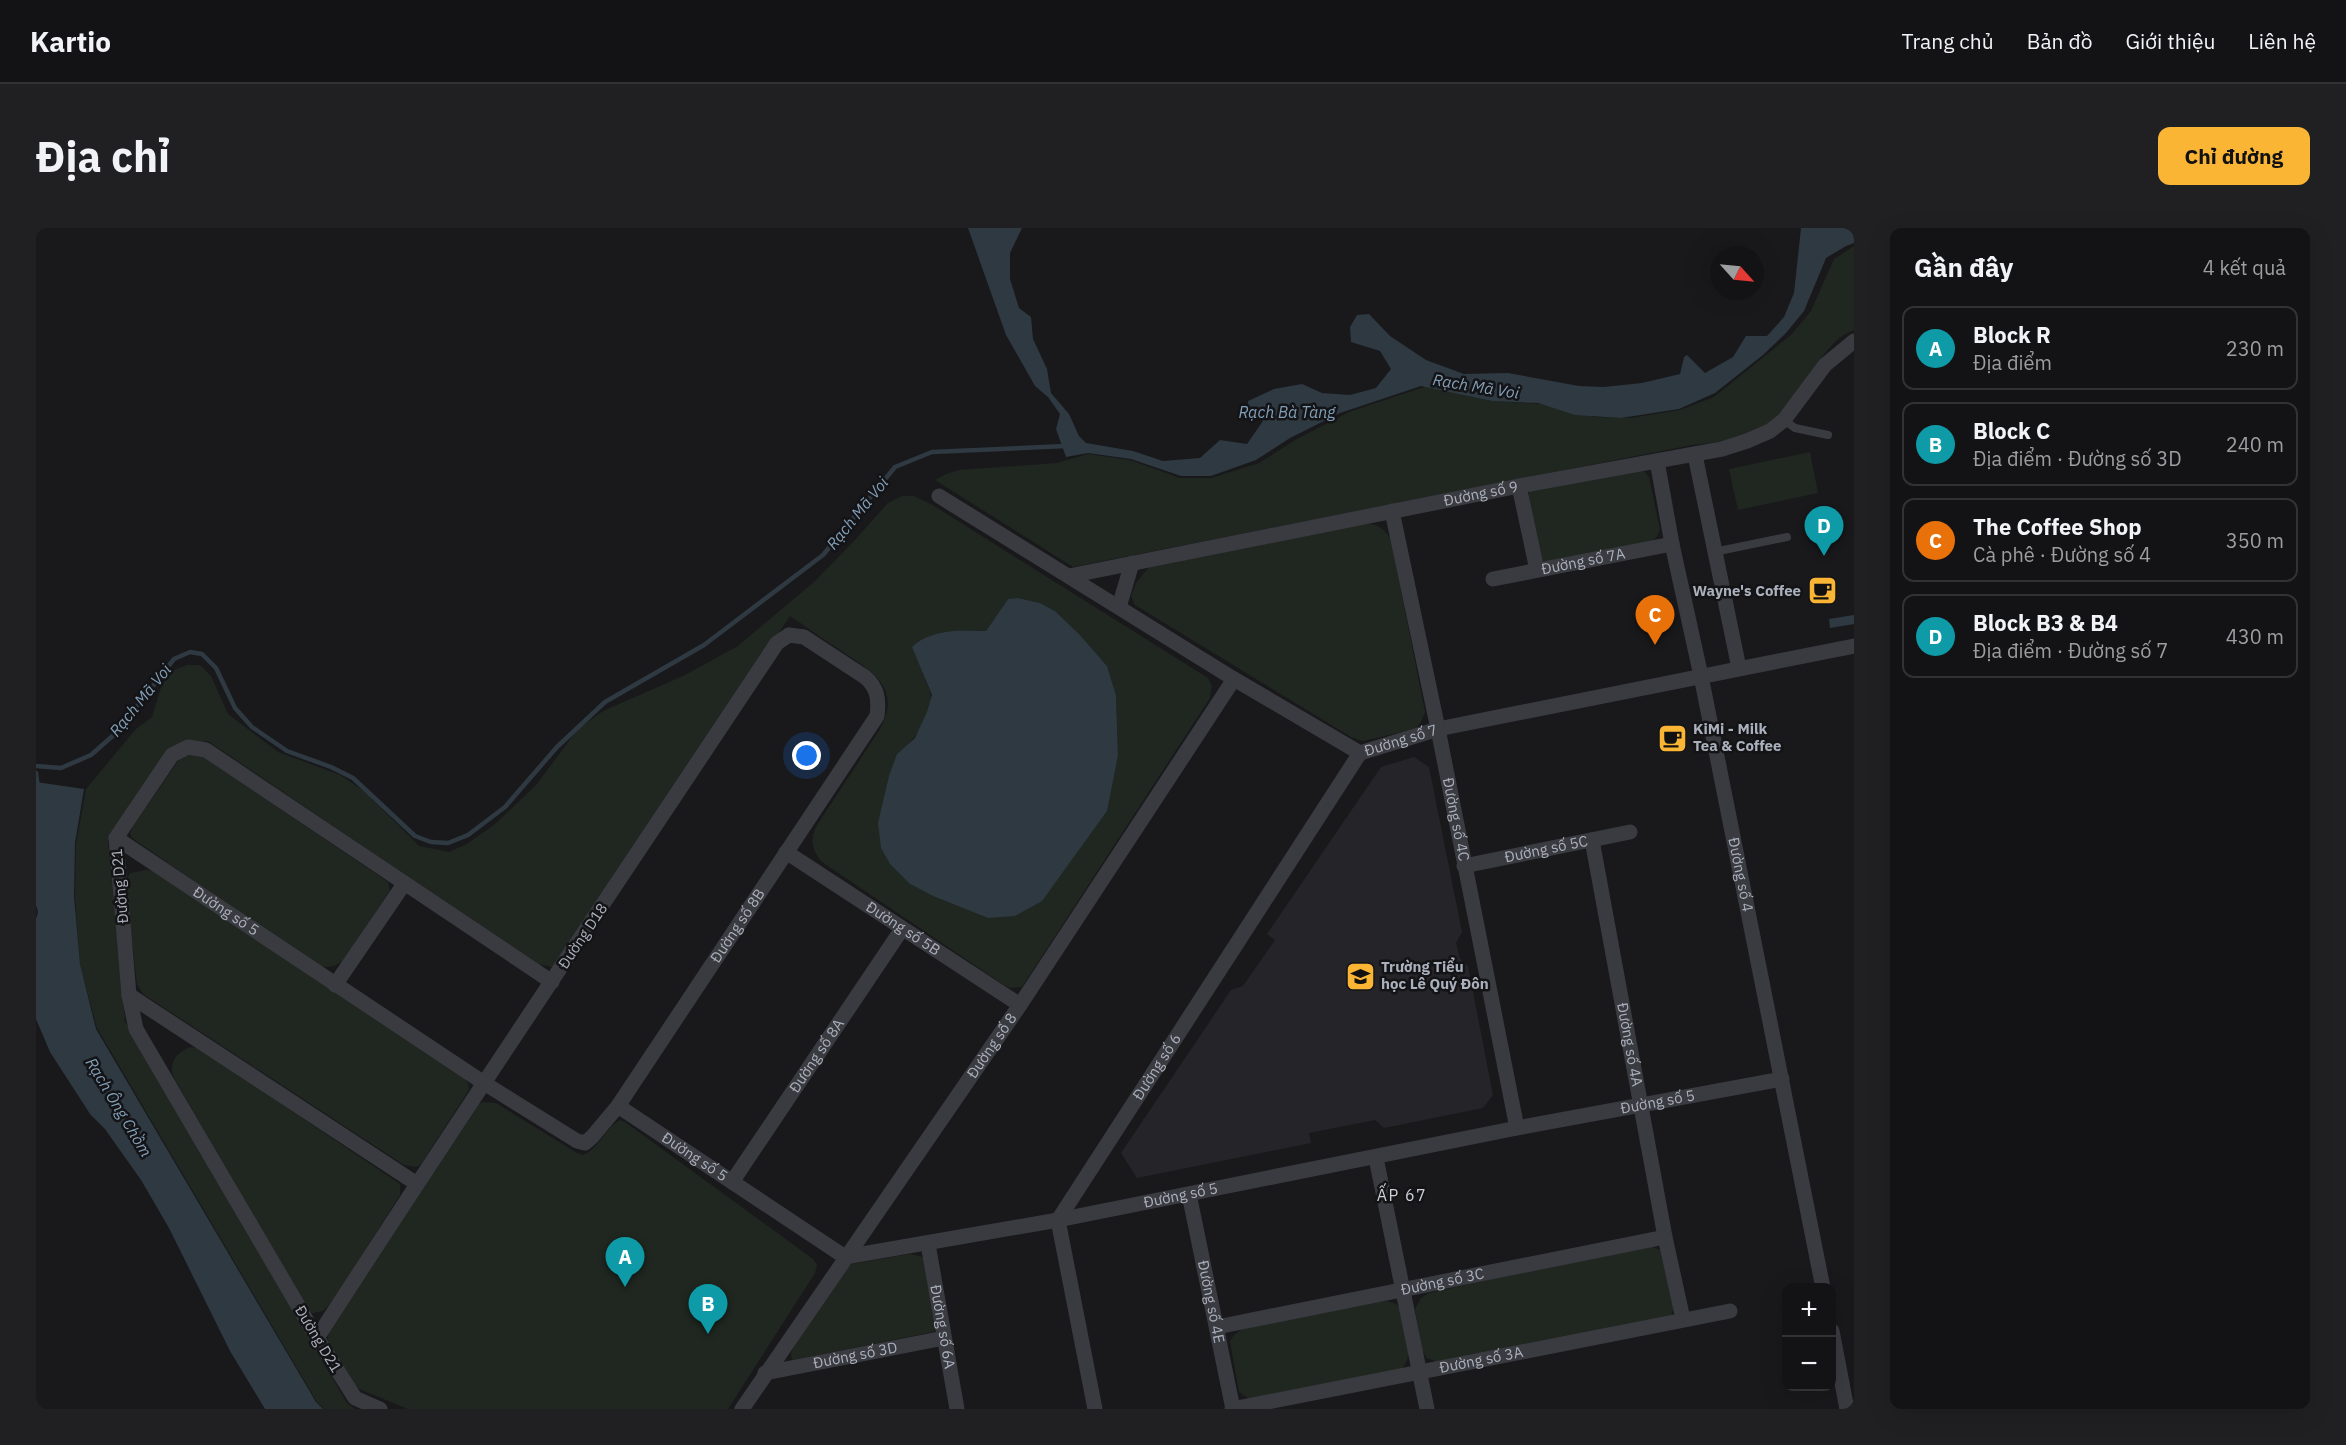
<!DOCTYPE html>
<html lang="vi">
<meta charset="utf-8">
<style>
:root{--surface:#131315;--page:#202022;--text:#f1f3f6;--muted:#9d9ea0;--line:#323234;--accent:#fab534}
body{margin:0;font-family:"IBM Plex Sans",sans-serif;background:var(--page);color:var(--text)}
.controls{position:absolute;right:18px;bottom:18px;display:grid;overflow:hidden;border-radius:12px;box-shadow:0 6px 24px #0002}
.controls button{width:54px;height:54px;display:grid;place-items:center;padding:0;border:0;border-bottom:2px solid var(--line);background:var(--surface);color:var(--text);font:30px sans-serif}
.compass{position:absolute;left:1674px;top:18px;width:54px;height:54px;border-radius:50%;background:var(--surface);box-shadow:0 6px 24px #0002;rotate:117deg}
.you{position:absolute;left:771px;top:528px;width:21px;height:21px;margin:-15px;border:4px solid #fff;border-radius:50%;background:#1a73e8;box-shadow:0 0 0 9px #1a73e833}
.badge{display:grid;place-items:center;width:39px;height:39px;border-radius:50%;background:var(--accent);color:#fff;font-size:20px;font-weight:700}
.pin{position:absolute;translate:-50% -50px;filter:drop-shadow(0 2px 3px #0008)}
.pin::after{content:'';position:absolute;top:32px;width:21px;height:18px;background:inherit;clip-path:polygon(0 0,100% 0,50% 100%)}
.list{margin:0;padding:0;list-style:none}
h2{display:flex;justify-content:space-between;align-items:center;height:78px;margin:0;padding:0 24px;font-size:26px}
h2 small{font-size:20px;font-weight:400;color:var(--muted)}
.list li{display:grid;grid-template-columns:39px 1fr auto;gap:18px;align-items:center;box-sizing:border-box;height:84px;margin:0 12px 12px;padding:0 12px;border:2px solid var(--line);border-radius:12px}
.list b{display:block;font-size:22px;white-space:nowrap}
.list p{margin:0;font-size:20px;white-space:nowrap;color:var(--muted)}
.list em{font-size:20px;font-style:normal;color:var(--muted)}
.map{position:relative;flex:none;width:1818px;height:1181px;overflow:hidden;border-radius:12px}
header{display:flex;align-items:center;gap:36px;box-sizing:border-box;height:84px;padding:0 30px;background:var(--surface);border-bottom:2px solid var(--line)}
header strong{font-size:28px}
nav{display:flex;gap:33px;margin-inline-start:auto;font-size:21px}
.intro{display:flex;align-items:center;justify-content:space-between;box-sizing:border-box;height:144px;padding:0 36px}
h1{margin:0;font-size:42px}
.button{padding:15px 27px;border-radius:12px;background:var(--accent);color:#111;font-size:21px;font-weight:700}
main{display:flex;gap:36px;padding:0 36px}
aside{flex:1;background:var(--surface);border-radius:12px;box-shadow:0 6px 24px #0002}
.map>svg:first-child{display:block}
.built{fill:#252529}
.grass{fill:#1f2720;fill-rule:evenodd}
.water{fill:#2e3941}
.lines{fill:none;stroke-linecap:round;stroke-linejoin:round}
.stream{stroke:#2e3941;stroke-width:4.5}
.service{stroke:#3a3b41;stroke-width:8}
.minor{stroke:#3a3b41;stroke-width:15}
.labels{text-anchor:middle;stroke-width:5;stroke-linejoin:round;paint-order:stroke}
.street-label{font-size:15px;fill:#abb1bc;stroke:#141417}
.poi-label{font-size:15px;font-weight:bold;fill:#abb1bc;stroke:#141417;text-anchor:start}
.water-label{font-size:16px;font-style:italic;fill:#829fb8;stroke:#141417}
.neighbourhood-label{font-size:16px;letter-spacing:1.5px;fill:#cdd0d8;stroke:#141417}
</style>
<header>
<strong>Kartio</strong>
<nav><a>Trang chủ</a><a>Bản đồ</a><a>Giới thiệu</a><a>Liên hệ</a></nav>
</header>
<div class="intro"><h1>Địa chỉ</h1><a class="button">Chỉ đường</a></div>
<main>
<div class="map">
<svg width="1818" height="1181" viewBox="0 0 1818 1181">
<rect width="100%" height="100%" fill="#19191c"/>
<path class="built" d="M1378 529 1393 539 1426 704 1420 715 1424 731 1432 738 1457 867 1447 880 1348 900 1339 892 1273 905 1275 915 1101 950 1085 925 1195 762 1207 758 1239 712 1231 706 1345 539Z"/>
<path class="grass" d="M1818 18V102C1786 113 1768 164 1746 185 1720 207 1689 214 1656 217L1037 339 899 252 910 246 923 242 1021 235 1052 226 1094 232 1144 250H1175L1223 235 1259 212 1313 184 1391 158 1456 173 1506 176 1558 189 1594 190 1644 182 1678 169 1756 106 1775 83 1798 31Z
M1774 224 1782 265 1702 282 1693 241Z
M1601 240 1609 244 1613 249 1624 302 1620 310 1611 317 1513 335 1507 333 1502 327 1492 275 1493 264 1498 259Z
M866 268H878L895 276 1172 450 1176 458 1174 470 986 759 974 760 968 757 786 634C775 621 774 612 781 597L844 501C867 459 835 443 804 422 788 411 771 400 754 388L524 733 517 739 501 736 172 513 144 516 74 605 72 613 89 793 311 1175 319 1181H288L281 1174 61 800 44 737 39 668 40 616 50 561 100 501 116 489 126 456 138 442 151 437H164L175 448 192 486 242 524 304 547 328 563 383 618 413 624 431 616 459 596 500 557 542 501 567 483 647 448 702 418 778 354 817 314 852 275ZM982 370 1004 375 1019 383 1044 407 1071 438 1080 467 1082 528 1071 582 952 690 897 668 874 656 861 526C879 512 893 492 895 469 895 463 891 457 889 451L928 402 950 403 972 371Z
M1329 296C1341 295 1349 301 1355 312L1389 484 1385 494 1379 501 1327 513 1315 509 1099 377 1095 368 1100 355 1113 339Z
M154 526 168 529 352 654 354 662 307 733C294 742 286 740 273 732L96 610 94 606 96 600 142 533Z
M111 642 117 643 429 851 432 855 433 862 385 936 381 939 368 937 107 766 101 756 89 654 94 645Z
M155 819 164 821 364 956V967L296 1074 287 1083 277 1085 272 1082 138 850C132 835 140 824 155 819Z
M447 874 460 875 541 925 547 927C562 922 569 900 584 892L589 894 777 1031 781 1037 779 1045 692 1181H372L323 1161 318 1156 291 1113 293 1101 443 876Z
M1612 1017 1624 1022 1638 1081 1634 1090 1404 1135 1391 1130 1386 1122 1379 1081 1385 1070 1393 1065Z
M874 1026 887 1029 900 1101 897 1104 756 1132 755 1126 757 1120 811 1040 816 1036Z
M1346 1071 1360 1076 1364 1081C1368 1100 1381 1129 1364 1142L1215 1172 1203 1164 1194 1113 1198 1107 1206 1101Z"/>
<path class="water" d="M932 0H986L974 25V51L983 80 995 89 997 111 1011 141 1015 165 1033 186 1043 208 1050 215 1097 223 1127 233 1164 230 1184 212 1211 216 1227 193 1212 179V173L1238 161 1266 156 1286 165 1314 167 1340 160 1355 141 1344 123 1315 114 1314 99 1321 87 1333 86 1354 108 1390 132 1428 146 1472 145 1543 158 1568 159 1606 155 1644 146 1648 129 1651 127 1669 145 1697 129 1710 108H1731L1748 89 1758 65 1765 0H1818V15L1810 18 1790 30 1768 83 1750 105 1727 127 1679 165 1643 181 1585 190 1539 187 1502 175 1456 173 1385 158 1304 185 1254 210 1220 232 1175 248H1145L1095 231 1052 225 1030 229 1020 201 1024 186 1012 169 999 158 970 107Z
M982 370 1004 375 1019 383 1044 407 1071 438 1080 467 1082 528 1071 583 1006 673 979 688 952 690 897 668 874 656 854 636 845 620 842 595 853 548 861 526 879 510 891 484 896 467 876 419C895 401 926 402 950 403L972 371Z
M1818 387V396L1794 400 1793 391Z
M0 554 48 561 39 615 38 668 44 736 60 801 280 1174 287 1181H229L194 1123 133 1000 105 952 69 901 54 886 14 824 0 791V691L2 684 0 677Z"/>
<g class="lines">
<path class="stream" d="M0 538 25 540 55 527 80 505 138 431 154 424 166 426 180 440 199 480 216 499 251 523 295 539 317 550 379 608 395 614 412 615 432 607 469 579 521 519 569 474 668 417 787 327 859 239 896 224 1030 218
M0 545 2 560"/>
<path class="service" d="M1748 192 1759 200 1792 207
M1678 324 1751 309"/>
<g class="minor">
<path d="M1659 227 1703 440"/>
<path id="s1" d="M1621 233 1636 316 1665 448 1787 1060"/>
<path d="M1483 258 1501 342"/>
<path id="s2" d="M903 268 1198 451 1324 525 1402 501 1818 418"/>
<path id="s3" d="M1356 283 1402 501 1481 900"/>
<path id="s4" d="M1033 348 1483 258 1686 221 1711 213 1734 203 1748 192 1789 137 1818 113"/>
<path id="s5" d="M1457 351 1636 316"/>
<path d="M1083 379 1096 335"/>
<path id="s6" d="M80 610 448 855 541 913 549 915 556 909 582 878 841 488C843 472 842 460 829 449L768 409 753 407 741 415C587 647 431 877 281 1110"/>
<path id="s7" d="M1556 612 1629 1009 1647 1091"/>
<path id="s8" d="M750 624 984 777"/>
<path id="s9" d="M1428 638 1594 604"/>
<path d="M299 757 368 656"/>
<path d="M93 767 381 956"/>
<path id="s10" d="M582 878 809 1029 1022 992 1481 900 1746 851"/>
<path d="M1340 930 1391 1181"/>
<path id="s11" d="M696 954 866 701"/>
<path id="s12" d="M1153 966 1197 1181"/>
<path id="s13" d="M892 1016 921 1181"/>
<path id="s14" d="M1181 1099 1629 1009"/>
<path d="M1796 1103 1811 1181"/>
<path id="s15" d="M729 1145 908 1110"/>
<path d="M344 1181 319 1170 281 1110 100 801 93 767 80 610 136 527 152 519 170 522 516 754"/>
<path id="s16" d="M706 1181 984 777 1198 451"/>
<path id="s17" d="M1059 1181 1022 992 1324 525"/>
<path id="s18" d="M1196 1181 1694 1083"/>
</g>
</g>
<defs>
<symbol id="cafe-square" viewBox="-11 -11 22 22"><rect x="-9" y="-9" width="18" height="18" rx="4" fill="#fab534" stroke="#141417"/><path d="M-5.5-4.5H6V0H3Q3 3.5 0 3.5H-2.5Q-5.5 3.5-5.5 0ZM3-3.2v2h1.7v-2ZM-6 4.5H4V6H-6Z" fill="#111"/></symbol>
<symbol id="school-square" viewBox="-11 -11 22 22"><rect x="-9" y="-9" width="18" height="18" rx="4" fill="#fab534" stroke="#141417"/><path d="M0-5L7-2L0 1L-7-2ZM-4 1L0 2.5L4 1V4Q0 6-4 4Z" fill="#111"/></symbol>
</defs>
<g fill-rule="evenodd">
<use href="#cafe-square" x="1770" y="346" width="33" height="33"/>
<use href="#cafe-square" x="1620" y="494" width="33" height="33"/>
<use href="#school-square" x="1308" y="732" width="33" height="33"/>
</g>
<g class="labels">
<g class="street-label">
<text dy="5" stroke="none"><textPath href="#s4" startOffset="420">Đường số 9</textPath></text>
<text dy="5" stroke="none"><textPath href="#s5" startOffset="92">Đường số 7A</textPath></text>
<text dy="5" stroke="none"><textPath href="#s2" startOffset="536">Đường số 7</textPath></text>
<text dy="5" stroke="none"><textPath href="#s3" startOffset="315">Đường số 4C</textPath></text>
<text dy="5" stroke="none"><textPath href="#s9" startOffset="84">Đường số 5C</textPath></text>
<text dy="5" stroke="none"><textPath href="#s1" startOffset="422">Đường số 4</textPath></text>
<text transform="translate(84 658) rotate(-95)" y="5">Đường D21</text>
<text dy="5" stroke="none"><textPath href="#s6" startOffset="132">Đường số 5</textPath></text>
<text dy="5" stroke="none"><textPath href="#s6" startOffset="826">Đường số 8B</textPath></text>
<text dy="5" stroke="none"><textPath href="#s8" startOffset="140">Đường số 5B</textPath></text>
<text transform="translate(547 708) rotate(-56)" y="5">Đường D18</text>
<text dy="5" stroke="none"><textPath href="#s7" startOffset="208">Đường số 4A</textPath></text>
<text dy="5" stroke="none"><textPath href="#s16" startOffset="441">Đường số 8</textPath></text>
<text dy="5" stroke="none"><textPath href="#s11" startOffset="152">Đường số 8A</textPath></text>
<text dy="5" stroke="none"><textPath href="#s17" startOffset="375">Đường số 6</textPath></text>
<text dy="5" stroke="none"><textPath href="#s10" startOffset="1100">Đường số 5</textPath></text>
<text dy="5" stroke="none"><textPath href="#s10" startOffset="92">Đường số 5</textPath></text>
<text dy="5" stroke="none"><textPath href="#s10" startOffset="614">Đường số 5</textPath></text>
<text dy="5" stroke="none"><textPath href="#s14" startOffset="230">Đường số 3C</textPath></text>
<text dy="5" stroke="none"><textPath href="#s12" startOffset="110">Đường số 4E</textPath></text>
<text dy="5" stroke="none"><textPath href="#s13" startOffset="84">Đường số 6A</textPath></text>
<text transform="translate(282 1111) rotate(59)" y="5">Đường D21</text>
<text dy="5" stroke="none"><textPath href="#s15" startOffset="92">Đường số 3D</textPath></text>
<text dy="5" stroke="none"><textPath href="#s18" startOffset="254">Đường số 3A</textPath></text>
</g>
<g class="poi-label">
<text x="1765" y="368" text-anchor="end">Wayne's Coffee</text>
<text x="1657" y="506">KiMi - Milk<tspan x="1657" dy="17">Tea &amp; Coffee</tspan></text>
<text x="1345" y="744">Trường Tiểu<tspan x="1345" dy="17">học Lê Quý Đôn</tspan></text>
</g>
<g class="water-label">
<text transform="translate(1440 158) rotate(9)" y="6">Rạch Mã Voi</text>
<text x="1251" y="190">Rạch Bà Tàng</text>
<text transform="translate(821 285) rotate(-51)" y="6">Rạch Mã Voi</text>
<text transform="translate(104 472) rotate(-51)" y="6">Rạch Mã Voi</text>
<text transform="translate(83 879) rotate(59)" y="6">Rạch Ông Chồm</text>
</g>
<g class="neighbourhood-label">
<text x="1366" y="973">ẤP 67</text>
</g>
</g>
</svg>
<div class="controls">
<button>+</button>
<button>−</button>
</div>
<svg class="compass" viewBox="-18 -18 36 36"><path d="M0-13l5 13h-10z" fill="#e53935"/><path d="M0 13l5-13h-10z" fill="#9d9ea0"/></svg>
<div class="you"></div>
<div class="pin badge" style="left:589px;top:1059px;background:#0f9aa8">A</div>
<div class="pin badge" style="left:672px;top:1106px;background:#0f9aa8">B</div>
<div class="pin badge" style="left:1619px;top:417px;background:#e8710a">C</div>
<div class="pin badge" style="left:1788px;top:328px;background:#0f9aa8">D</div>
</div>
<aside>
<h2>Gần đây<small>4 kết quả</small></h2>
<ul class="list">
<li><span class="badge" style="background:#0f9aa8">A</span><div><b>Block R</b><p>Địa điểm</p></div><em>230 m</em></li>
<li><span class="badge" style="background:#0f9aa8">B</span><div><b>Block C</b><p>Địa điểm · Đường số 3D</p></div><em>240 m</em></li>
<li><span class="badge" style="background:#e8710a">C</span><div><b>The Coffee Shop</b><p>Cà phê · Đường số 4</p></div><em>350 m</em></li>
<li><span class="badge" style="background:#0f9aa8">D</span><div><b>Block B3 &amp; B4</b><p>Địa điểm · Đường số 7</p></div><em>430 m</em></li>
</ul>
</aside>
</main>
